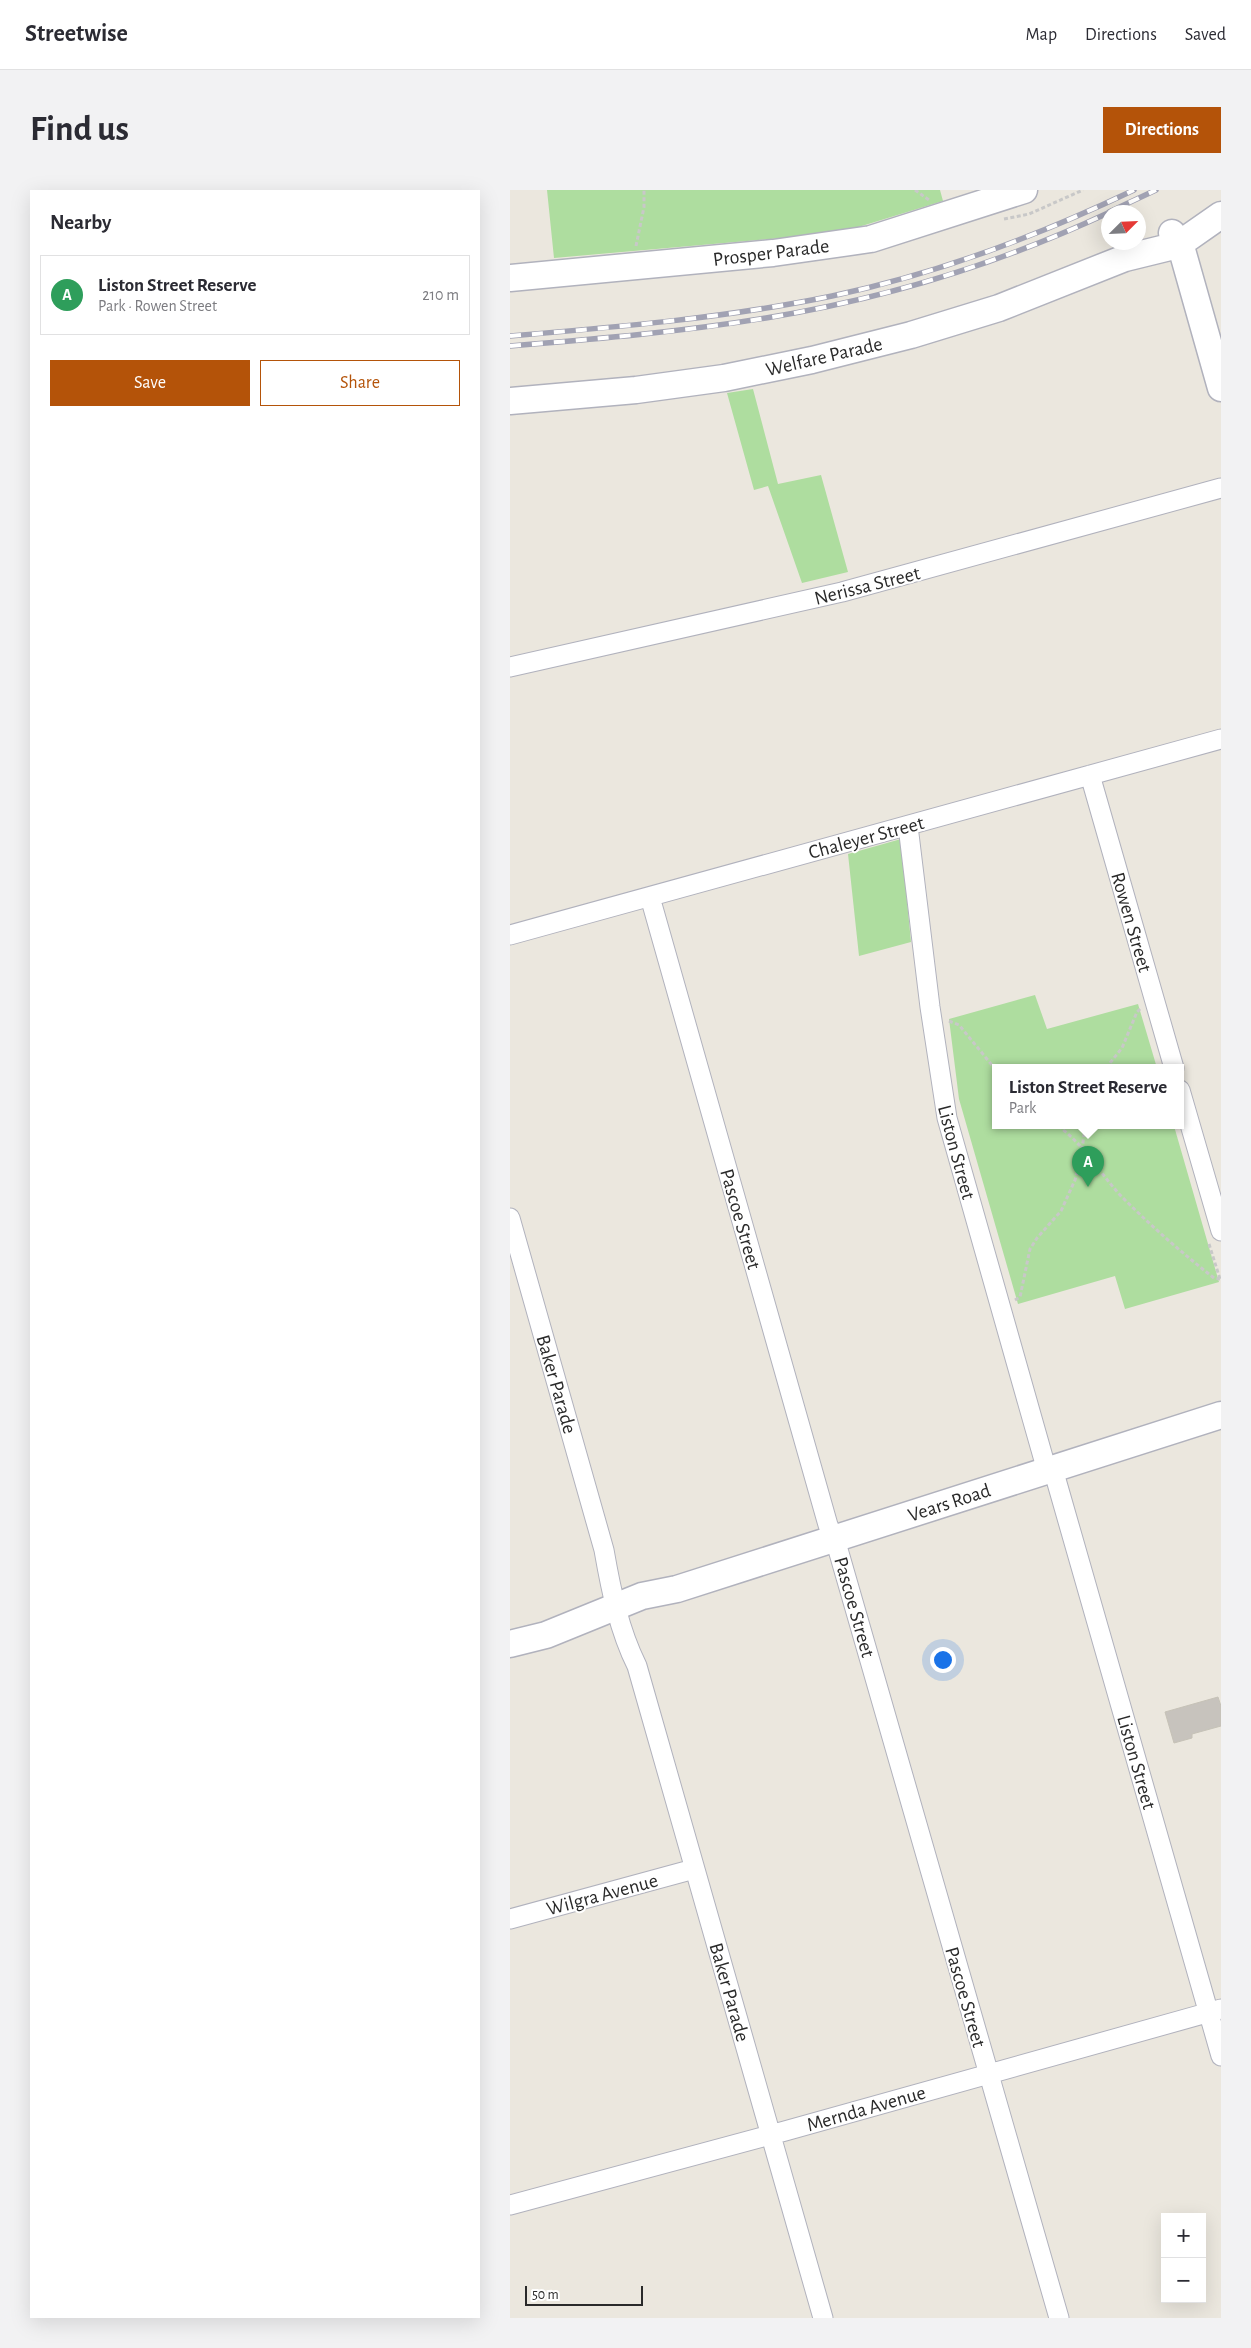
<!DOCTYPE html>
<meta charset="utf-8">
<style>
:root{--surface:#fff;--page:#f2f2f3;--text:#2b2b33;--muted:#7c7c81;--line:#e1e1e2;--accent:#b45309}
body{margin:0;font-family:"Alegreya Sans",sans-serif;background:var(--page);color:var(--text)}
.controls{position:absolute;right:15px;bottom:15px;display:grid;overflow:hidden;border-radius:0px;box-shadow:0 5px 20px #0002}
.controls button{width:45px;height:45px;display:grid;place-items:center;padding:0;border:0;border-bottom:1px solid var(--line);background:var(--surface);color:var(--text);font:25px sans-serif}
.compass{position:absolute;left:591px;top:15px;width:45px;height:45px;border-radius:50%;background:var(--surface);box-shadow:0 5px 20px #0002;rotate:66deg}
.scale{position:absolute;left:15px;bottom:12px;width:118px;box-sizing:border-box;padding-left:5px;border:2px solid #2a2a2a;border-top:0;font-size:14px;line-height:18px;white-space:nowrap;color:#2a2a2a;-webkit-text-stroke:4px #fff;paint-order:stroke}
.you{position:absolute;left:432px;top:1469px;width:18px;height:18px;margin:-12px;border:4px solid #fff;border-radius:50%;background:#1a73e8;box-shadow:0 0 0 8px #1a73e833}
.badge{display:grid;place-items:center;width:32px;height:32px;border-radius:50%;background:var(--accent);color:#fff;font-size:16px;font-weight:700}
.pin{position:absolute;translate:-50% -41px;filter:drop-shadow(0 1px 2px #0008)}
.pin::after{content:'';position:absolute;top:26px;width:18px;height:15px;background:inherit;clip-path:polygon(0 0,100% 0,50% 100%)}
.popup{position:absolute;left:482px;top:874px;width:192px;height:65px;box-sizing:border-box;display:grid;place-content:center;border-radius:0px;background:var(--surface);filter:drop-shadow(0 1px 4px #0005);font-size:16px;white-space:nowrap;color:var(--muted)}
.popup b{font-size:19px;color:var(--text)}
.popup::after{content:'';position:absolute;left:50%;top:100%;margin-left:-10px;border:10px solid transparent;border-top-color:var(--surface)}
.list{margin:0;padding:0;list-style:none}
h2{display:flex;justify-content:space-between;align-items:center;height:65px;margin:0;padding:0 20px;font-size:21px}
h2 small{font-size:16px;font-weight:400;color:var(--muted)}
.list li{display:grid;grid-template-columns:32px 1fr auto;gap:15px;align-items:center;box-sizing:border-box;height:80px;margin:0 10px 10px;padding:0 10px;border:1px solid var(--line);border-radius:0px}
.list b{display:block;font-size:19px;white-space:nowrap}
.list p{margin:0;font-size:16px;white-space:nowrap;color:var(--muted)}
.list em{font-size:16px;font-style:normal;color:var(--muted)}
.actions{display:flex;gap:10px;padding:15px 20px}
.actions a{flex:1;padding:11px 0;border:1px solid var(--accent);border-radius:0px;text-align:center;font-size:18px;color:var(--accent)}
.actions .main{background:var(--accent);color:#fff}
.map{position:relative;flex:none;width:711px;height:2128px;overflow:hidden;border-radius:0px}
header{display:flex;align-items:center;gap:30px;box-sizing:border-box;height:70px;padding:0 25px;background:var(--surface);border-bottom:1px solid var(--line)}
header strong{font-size:24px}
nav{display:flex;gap:28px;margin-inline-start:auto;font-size:18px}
.intro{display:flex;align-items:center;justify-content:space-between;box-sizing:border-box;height:120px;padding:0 30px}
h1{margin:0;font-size:35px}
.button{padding:12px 22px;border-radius:0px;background:var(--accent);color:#fff;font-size:18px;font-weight:700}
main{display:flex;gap:30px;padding:0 30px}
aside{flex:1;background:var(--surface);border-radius:0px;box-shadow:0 5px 20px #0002}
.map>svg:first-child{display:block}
.green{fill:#aedd9f}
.building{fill:#c7c3bd;stroke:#c6c2b7}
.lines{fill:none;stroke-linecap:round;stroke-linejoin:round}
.street-casing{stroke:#b1b2bd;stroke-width:21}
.secondary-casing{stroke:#b1b2bd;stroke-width:29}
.path{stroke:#c8c8c8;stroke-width:3;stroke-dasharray:4 2.5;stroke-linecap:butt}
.street{stroke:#fff;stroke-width:19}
.secondary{stroke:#fff;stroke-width:26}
.rail-casing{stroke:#a1a2b3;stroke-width:5.5}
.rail{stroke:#fff;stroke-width:4;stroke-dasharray:11;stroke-linecap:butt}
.labels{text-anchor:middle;stroke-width:4;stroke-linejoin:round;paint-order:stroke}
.street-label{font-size:20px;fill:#2a2a2a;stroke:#fff}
</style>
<header>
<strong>Streetwise</strong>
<nav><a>Map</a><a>Directions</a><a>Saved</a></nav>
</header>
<div class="intro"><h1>Find us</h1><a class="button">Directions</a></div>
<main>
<aside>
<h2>Nearby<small></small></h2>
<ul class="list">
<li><span class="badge" style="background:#2e9e5b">A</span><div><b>Liston Street Reserve</b><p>Park · Rowen Street</p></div><em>210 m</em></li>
</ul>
<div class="actions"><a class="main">Save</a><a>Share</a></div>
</aside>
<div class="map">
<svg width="711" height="2128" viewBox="0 0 711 2128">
<rect width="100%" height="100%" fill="#ebe7de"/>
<path class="green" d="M37 0H430L433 11 342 39 294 46 44 68Z
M243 199 268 294 311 285 338 382 292 393 258 296 244 300 217 203Z
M391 649 401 752 349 766 338 664Z
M525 805 537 839 628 814 647 878H486V936H664L709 1092 615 1119 605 1086 508 1114 449 909 439 829Z"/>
<path class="building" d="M708 1507 711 1516V1536L682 1544V1548L664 1553 655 1522Z"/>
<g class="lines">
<defs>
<path id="street" d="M0 477 332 402 711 298
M580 585 664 878
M398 636 420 817 437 928 537 1281
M140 707 318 1335 327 1356 549 2128
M0 745 711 549
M670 900 711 1041
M0 1028 94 1360C101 1400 109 1440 127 1476L313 2128
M543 1279 711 1866
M0 1729 184 1679
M0 2015 275 1941 711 1819"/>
<path id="secondary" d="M662 43 672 60 711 198
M0 88 263 63 361 49 514 0
M0 211 126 200 214 188 302 170 401 145 489 118 615 68 668 55 711 25
M0 1454 36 1445 132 1406 167 1399 711 1225"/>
</defs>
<use href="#street" class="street-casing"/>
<use href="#secondary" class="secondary-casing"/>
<path class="path" d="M405 0 419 10
M494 29 519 24 573 0
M126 56 134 17V0
M439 831 449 835 486 880
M596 878 612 858 627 822 630 819
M548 936C575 955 590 984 612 1007 641 1036 672 1063 704 1088L710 1089
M699 1054 710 1089
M505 1110 510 1107 520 1059 527 1048 551 1021 565 990 571 968 575 936"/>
<use href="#street" class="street"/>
<use href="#secondary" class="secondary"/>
<defs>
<path id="rail" d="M599 22 646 0
M0 146C108 137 216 128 322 106 426 84 528 46 624 0
M0 156C85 149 171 142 256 128 373 109 491 73 598 23"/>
</defs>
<use href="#rail" class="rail-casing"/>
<use href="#rail" class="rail"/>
</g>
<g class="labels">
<g class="street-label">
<text transform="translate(261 62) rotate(-7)" y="7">Prosper Parade</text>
<text transform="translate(314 166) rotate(-13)" y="7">Welfare Parade</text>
<text transform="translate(357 395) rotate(-14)" y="7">Nerissa Street</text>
<text transform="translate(356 647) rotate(-15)" y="7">Chaleyer Street</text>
<text transform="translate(622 732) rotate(74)" y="7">Rowen Street</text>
<text transform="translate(447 962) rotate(75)" y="7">Liston Street</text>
<text transform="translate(231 1029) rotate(74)" y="7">Pascoe Street</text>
<text transform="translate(47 1194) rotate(74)" y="7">Baker Parade</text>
<text transform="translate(439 1312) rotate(-18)" y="7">Vears Road</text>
<text transform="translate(345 1417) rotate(74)" y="7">Pascoe Street</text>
<text transform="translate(627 1572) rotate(74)" y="7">Liston Street</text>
<text transform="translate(92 1704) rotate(-15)" y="7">Wilgra Avenue</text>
<text transform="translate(220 1802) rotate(74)" y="7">Baker Parade</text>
<text transform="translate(456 1807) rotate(74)" y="7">Pascoe Street</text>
<text transform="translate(356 1918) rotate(-16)" y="7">Mernda Avenue</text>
</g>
</g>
</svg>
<div class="controls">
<button>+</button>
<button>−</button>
</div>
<svg class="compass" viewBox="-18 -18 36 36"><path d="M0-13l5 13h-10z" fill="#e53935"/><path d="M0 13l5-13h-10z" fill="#7c7c81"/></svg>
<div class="scale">50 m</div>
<div class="you"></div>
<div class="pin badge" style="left:578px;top:997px;background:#2e9e5b">A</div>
<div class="popup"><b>Liston Street Reserve</b>Park</div>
</div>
</main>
